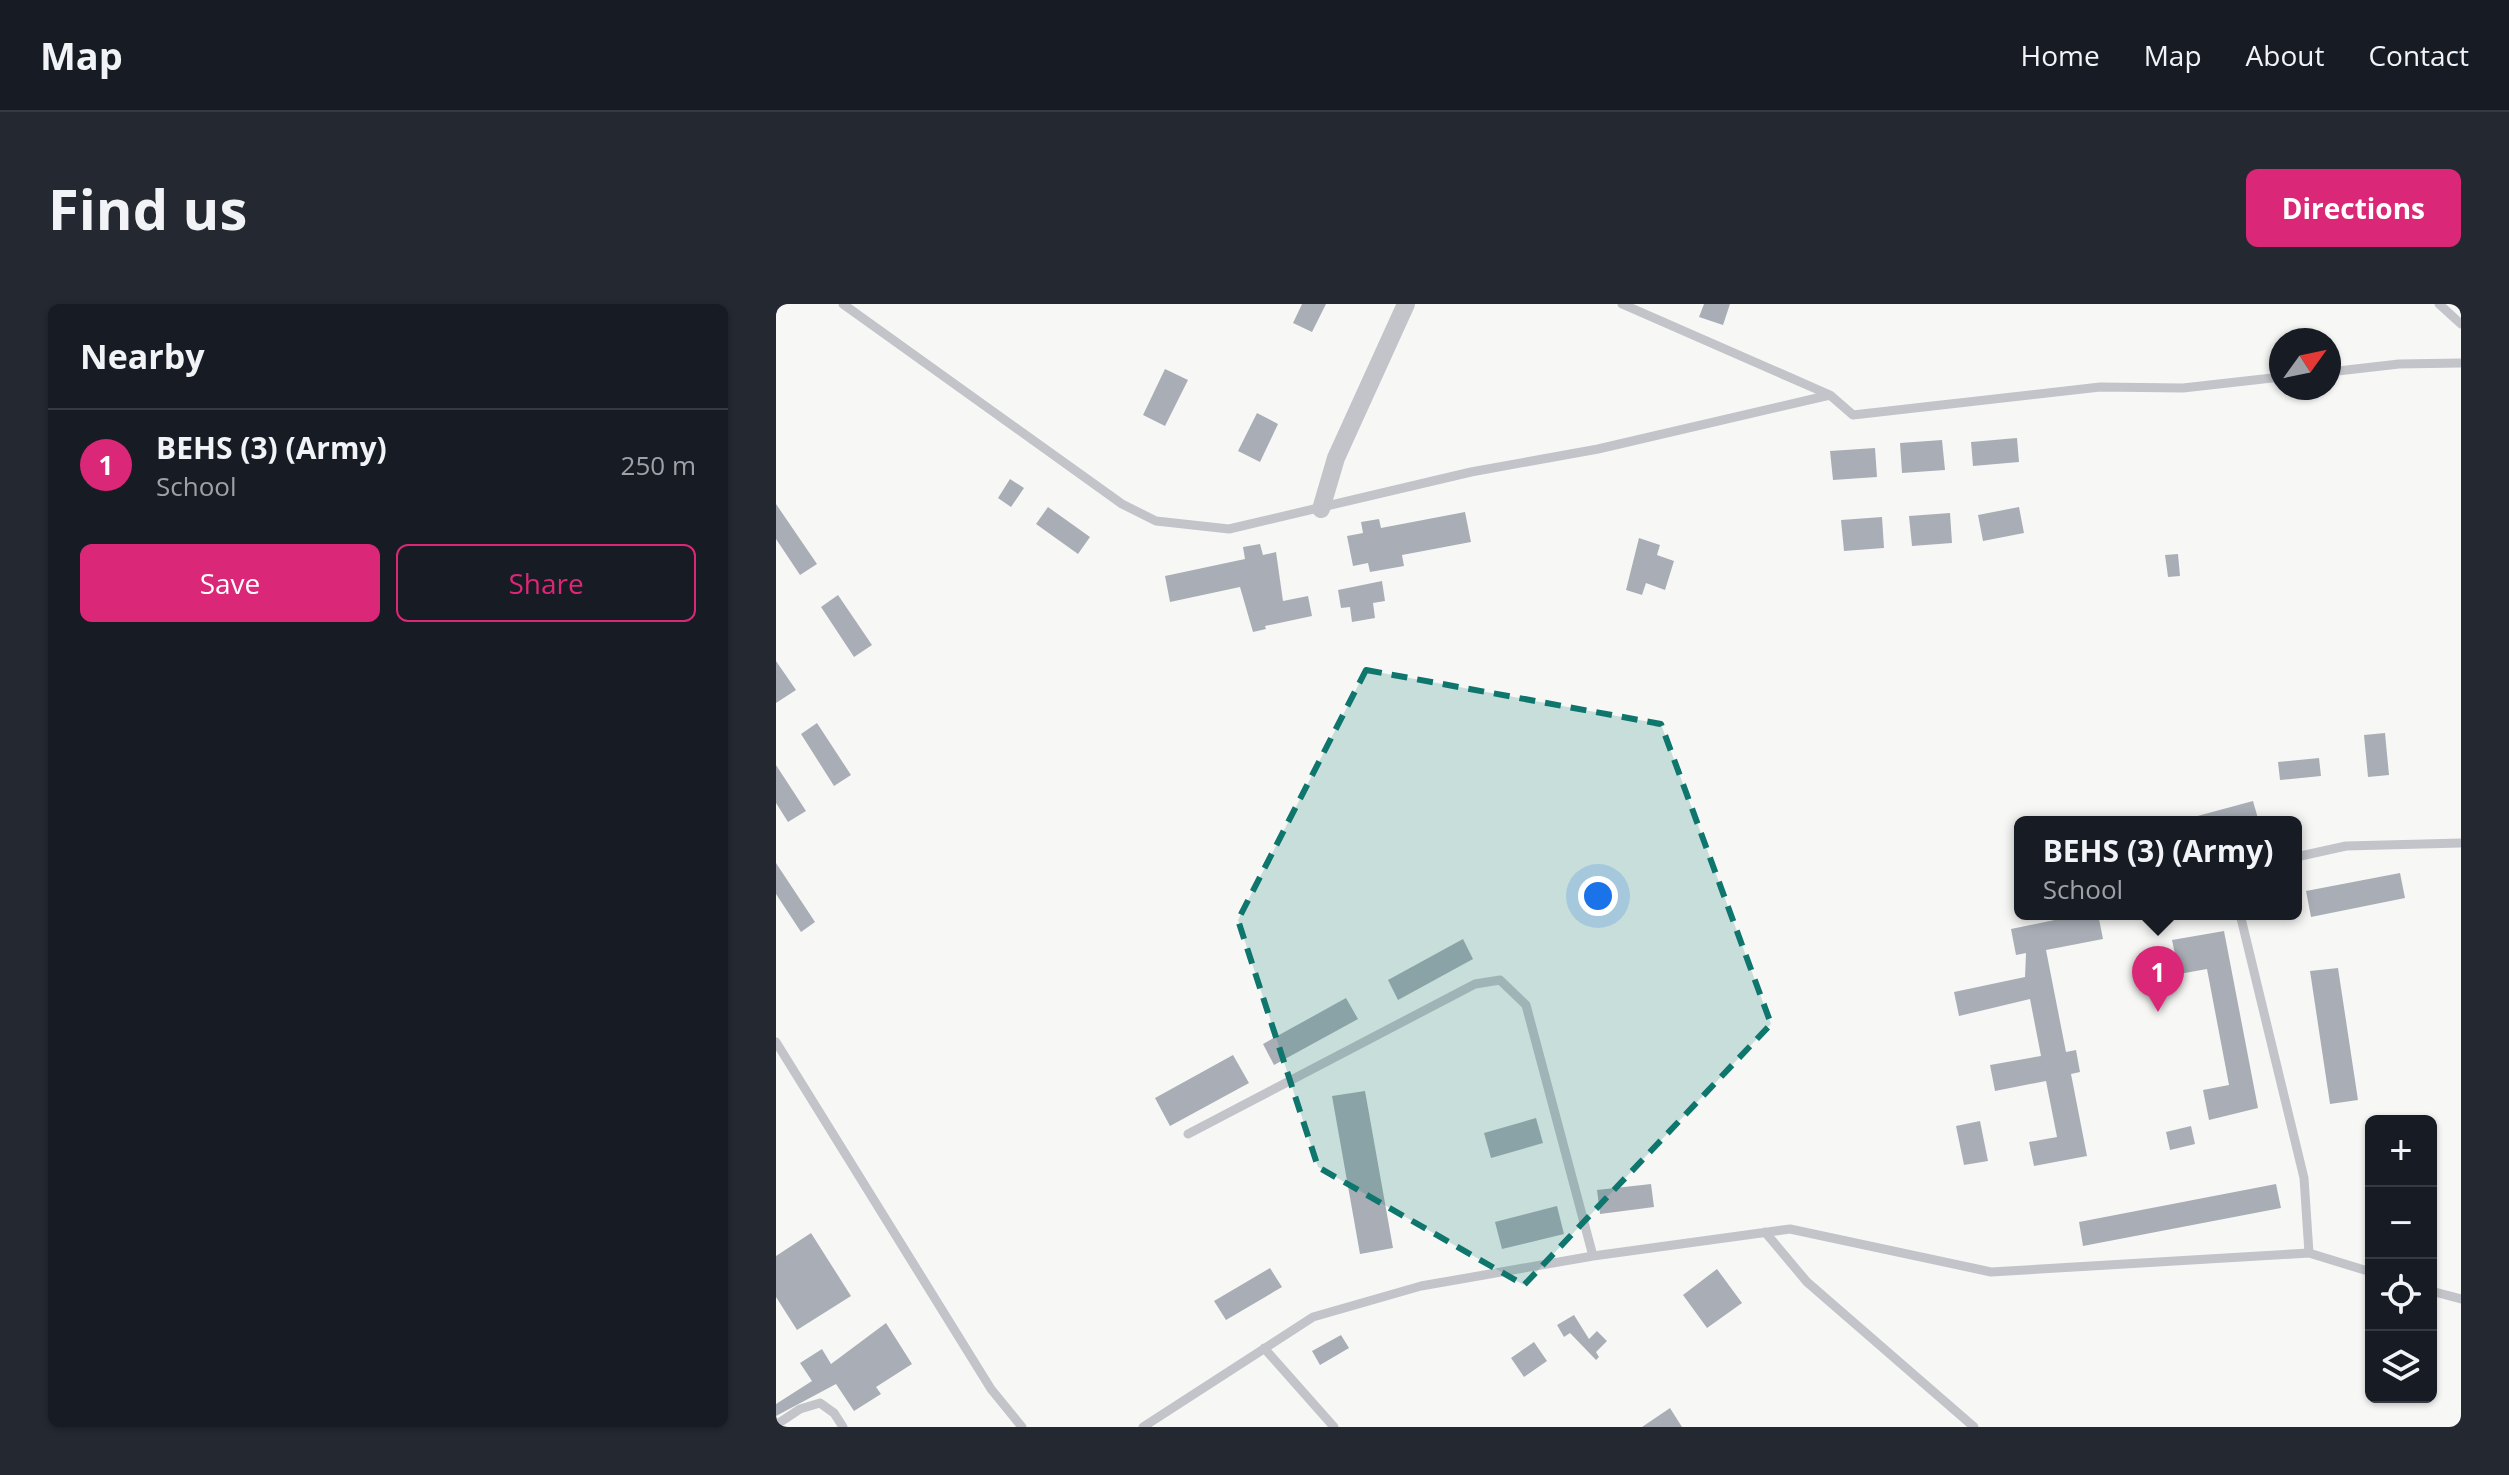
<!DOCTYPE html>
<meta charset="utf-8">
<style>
:root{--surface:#171b24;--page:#242831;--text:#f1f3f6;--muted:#9ea1a6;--line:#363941;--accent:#db2777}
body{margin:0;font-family:"Open Sans",sans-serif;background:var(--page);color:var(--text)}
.controls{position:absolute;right:24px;bottom:24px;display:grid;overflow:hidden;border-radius:12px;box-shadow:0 2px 6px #0004}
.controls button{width:72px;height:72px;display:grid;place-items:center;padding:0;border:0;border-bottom:2px solid var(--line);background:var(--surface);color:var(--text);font:40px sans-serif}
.compass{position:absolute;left:1493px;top:24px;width:72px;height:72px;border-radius:50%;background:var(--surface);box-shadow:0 2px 6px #0004;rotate:57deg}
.you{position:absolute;left:822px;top:592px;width:28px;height:28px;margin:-20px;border:6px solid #fff;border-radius:50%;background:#1a73e8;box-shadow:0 0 0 12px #1a73e833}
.badge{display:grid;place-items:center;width:52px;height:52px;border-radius:50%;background:var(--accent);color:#fff;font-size:26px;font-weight:700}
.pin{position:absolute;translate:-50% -66px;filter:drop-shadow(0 2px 4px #0008)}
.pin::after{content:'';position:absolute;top:42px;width:28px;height:24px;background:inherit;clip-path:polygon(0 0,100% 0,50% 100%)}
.popup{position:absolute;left:1238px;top:512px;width:288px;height:104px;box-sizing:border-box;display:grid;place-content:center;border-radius:12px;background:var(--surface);filter:drop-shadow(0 2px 6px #0005);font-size:26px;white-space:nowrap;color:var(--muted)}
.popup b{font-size:30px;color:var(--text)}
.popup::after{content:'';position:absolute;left:50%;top:100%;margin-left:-16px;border:16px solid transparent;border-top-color:var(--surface)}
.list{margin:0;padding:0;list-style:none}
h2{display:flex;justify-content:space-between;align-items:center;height:104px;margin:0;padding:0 32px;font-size:34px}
h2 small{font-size:26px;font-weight:400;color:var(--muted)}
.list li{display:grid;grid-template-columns:52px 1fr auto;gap:24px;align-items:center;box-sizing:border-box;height:112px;padding:0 32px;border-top:2px solid var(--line)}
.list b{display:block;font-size:30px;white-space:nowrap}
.list p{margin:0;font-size:26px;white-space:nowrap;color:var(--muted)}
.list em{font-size:26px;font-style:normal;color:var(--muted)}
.actions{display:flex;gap:16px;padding:24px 32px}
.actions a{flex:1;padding:18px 0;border:2px solid var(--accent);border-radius:12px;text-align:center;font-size:28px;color:var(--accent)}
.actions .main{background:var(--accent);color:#fff}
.icon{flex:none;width:44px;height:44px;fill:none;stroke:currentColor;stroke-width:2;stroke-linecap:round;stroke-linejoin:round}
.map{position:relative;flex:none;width:1685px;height:1123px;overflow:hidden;border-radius:12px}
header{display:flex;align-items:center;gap:48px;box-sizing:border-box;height:112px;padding:0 40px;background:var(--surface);border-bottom:2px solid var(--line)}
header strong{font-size:38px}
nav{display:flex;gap:44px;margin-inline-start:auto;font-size:28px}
.intro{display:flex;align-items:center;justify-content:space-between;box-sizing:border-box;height:192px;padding:0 48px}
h1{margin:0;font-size:56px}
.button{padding:20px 36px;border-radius:12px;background:var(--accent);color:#fff;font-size:28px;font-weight:700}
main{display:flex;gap:48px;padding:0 48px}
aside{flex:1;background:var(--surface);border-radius:12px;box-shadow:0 2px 6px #0004}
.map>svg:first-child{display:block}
.building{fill:#a9aeb6}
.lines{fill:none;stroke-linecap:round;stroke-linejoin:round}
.lane{stroke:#c2c4c9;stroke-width:9}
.street{stroke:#c2c4c9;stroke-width:18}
.marked{fill:#0f766e;fill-opacity:0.2;stroke:#0f766e;stroke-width:6;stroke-dasharray:16 10;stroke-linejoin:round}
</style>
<header>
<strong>Map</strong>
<nav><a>Home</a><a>Map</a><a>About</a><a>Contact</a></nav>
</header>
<div class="intro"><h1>Find us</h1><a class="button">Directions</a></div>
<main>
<aside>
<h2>Nearby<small></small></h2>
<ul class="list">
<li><span class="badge">1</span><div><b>BEHS (3) (Army)</b><p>School</p></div><em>250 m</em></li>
</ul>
<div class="actions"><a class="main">Save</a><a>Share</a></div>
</aside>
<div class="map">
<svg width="1685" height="1123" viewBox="0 0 1685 1123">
<rect width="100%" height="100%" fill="#f7f8f5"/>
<path class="building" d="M526 0H550L536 28 517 19Z
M928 0H954L947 21 923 13Z
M389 65 412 76 389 122 367 111Z
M481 109 502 120 484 158 462 147Z
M1241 134 1243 158 1197 162 1195 138Z
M1166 136 1169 166 1126 169 1124 139Z
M1099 144 1101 173 1057 176 1054 147Z
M234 175 248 184 235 203 222 194Z
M0 200 41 260 24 271 0 235Z
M272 203 314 233 302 250 260 220Z
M1243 203 1248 229 1207 237 1202 211Z
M689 208 695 238 626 251 628 262 594 268 592 259 577 262 571 232 587 229 585 218 603 215 605 224Z
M1174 209 1176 239 1136 242 1133 212Z
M1106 213 1108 244 1068 247 1065 216Z
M863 234 884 241 881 251 898 257 889 286 870 279 866 291 850 286Z
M484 240 487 251 500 248 507 297 532 292 536 312 489 322 490 325 477 328 464 283 394 298 389 272 469 255 467 243Z
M1402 250 1404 272 1392 273 1389 251Z
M606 277 609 297 597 299 599 314 576 318 574 303 565 304 562 286Z
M62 291 96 341 78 353 45 303Z
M0 357 20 386 0 399Z
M41 419 75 471 58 482 25 430Z
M1609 429 1613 471 1592 473 1588 431Z
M1543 454 1545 472 1504 476 1502 458Z
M0 461 30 507 12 518 0 499Z
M1477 497 1483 518H1415L1414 514Z
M0 559 39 618 25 628 0 590Z
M1624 569 1629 594 1535 613 1530 587Z
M1307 610H1322L1327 635 1270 646 1290 748 1300 746 1304 768 1295 770 1311 852 1258 862 1253 838 1281 833 1270 777 1219 787 1214 761 1265 752 1254 695 1183 712 1178 688 1249 673 1250 649 1240 651 1235 625Z
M1448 627 1482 804 1433 816 1427 786 1453 781 1431 665 1403 670 1396 636Z
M687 635 697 655 622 696 612 676Z
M1562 664 1582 796 1554 800 1534 667Z
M570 694 582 715 498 761 487 740Z
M457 751 473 779 394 822 379 794Z
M589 787 617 944 584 950 556 792Z
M760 814 767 839 715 854 708 829Z
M1204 817 1212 857 1188 861 1180 822Z
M1415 822 1419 840 1394 846 1390 828Z
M875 880 878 903 824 910 821 886Z
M1500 880 1505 904 1307 942 1303 918Z
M781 902 788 930 726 945 719 918Z
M35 929 75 992 21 1026 0 993V952Z
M494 964 506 983 450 1016 438 997Z
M941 965 966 999 931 1024 907 991Z
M798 1011 813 1035 821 1027 831 1037 820 1048 823 1053 820 1056 794 1029 788 1033 781 1021Z
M110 1019 136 1060 100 1083 105 1090 78 1107 60 1080 0 1112V1100L36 1077 24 1059 46 1045 55 1060Z
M565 1031 573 1044 544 1061 536 1047Z
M758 1038 771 1057 748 1073 735 1054Z
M894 1104 906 1123H866Z"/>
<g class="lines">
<path class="lane" d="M67 0 346 200 380 217 453 225 695 168 822 145 1054 91
M846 0 1054 91 1077 111 1324 83 1407 84 1505 73
M1663 0 1685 20
M1553 68 1623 60 1685 59
M1520 553 1570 542 1685 539
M1464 610 1528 874 1533 949
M0 738 215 1085 246 1123
M412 830 699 680 724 676 750 701 817 952
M989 928 1031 978 1198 1123
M1655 987 1685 995
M488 1044 558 1123
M0 1121 24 1105 44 1099 58 1109 67 1123
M367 1123 537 1013 645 982 817 952 1014 925 1215 968 1533 949 1595 968"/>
<path class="street" d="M545 205 560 154 630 0"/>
</g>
<path class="marked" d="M590 366 885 420 995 720 748 981 542 863 462 616Z"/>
</svg>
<div class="controls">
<button>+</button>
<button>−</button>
<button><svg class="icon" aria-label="locate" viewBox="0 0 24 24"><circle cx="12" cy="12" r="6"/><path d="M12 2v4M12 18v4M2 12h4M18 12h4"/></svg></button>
<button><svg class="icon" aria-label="layers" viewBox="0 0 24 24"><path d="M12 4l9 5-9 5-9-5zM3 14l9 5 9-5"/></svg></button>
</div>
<svg class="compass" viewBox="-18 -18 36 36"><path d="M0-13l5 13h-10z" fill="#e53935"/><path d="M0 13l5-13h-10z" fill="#9ea1a6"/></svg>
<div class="you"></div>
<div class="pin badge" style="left:1382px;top:708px">1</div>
<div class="popup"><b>BEHS (3) (Army)</b>School</div>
</div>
</main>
